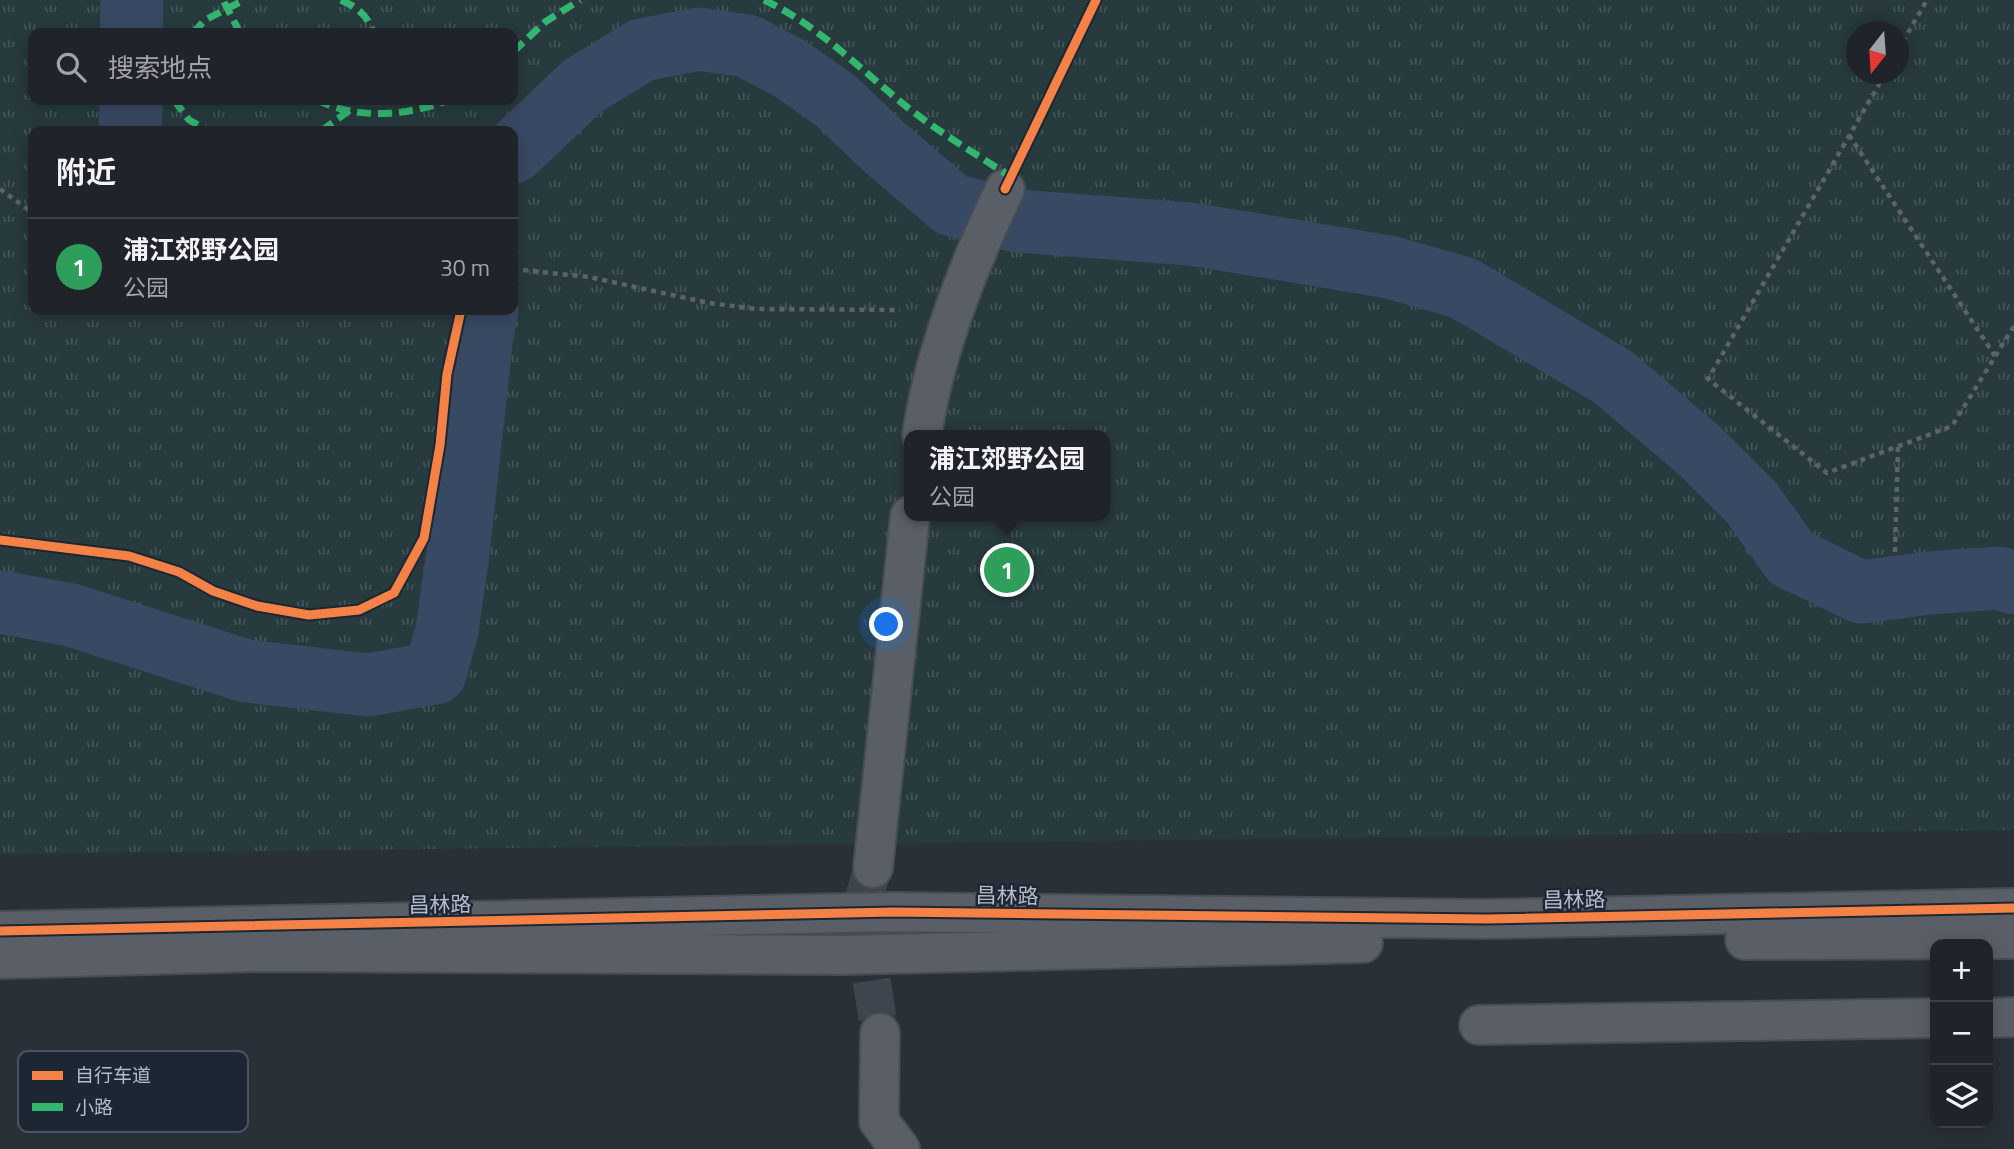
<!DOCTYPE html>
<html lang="zh">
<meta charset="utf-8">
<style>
:root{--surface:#20242a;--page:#2d3036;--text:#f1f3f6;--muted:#a2a4a8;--line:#3d4147;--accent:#d93025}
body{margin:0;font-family:"Titillium Web","Noto Sans SC",sans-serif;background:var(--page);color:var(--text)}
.controls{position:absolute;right:21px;bottom:21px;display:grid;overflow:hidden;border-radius:14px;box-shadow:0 4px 18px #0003}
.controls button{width:63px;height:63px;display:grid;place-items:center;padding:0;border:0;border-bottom:2px solid var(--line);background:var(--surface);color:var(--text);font:35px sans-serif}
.compass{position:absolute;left:1846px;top:21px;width:63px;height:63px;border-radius:50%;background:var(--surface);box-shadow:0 4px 18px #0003;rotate:197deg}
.you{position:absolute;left:887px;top:625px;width:24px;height:24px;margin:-18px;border:5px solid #fff;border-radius:50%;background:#1a73e8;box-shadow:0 0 0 10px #1a73e833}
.badge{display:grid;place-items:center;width:46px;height:46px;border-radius:50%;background:var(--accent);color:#fff;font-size:23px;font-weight:700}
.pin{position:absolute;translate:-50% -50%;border:4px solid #fff;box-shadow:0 2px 7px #0006}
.popup{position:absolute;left:904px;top:430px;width:206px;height:91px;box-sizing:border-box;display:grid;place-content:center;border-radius:14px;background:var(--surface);filter:drop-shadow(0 2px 5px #0005);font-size:23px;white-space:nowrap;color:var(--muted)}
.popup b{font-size:26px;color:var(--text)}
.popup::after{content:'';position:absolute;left:50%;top:100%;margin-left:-14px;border:14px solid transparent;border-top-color:var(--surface)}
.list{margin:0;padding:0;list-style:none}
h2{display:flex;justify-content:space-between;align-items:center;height:91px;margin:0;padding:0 28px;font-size:30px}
h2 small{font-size:23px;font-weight:400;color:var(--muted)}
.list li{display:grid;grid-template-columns:46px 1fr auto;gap:21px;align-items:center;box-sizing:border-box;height:98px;padding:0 28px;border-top:2px solid var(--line)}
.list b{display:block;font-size:26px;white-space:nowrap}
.list p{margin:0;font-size:23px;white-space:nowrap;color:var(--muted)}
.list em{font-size:23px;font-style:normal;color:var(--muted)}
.icon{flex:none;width:38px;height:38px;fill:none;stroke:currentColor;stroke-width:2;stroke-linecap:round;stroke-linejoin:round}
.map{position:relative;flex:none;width:2014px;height:1149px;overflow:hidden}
.search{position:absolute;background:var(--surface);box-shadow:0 4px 18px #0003;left:28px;top:28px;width:490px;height:77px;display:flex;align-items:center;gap:18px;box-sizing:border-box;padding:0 24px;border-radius:14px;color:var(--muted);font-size:26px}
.panel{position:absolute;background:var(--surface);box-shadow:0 4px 18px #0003;left:28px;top:126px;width:490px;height:189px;border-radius:14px}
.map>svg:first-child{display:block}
.park{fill:url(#park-tufts);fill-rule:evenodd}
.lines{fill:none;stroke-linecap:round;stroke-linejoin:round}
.river{stroke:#384963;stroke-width:63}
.minor-tunnel{stroke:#3f454e;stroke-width:38;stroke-dasharray:38 19;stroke-linecap:butt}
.minor-casing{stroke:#484c53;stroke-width:42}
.path{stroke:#5d636a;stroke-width:4.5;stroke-dasharray:5 5;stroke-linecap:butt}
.minor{stroke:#5a5e66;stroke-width:38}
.quiet{stroke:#33b770;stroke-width:7;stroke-dasharray:14 7;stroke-linecap:butt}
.cycleway-casing{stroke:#1d2633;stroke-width:13}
.cycleway{stroke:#f48246;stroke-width:9}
.labels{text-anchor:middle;stroke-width:5;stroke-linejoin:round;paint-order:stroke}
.street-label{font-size:21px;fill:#b4bcc9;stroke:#1d2633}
.key{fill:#1d2633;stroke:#4a5360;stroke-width:2}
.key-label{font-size:19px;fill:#b4bcc9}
</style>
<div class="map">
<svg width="2014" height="1149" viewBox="0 0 2014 1149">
<defs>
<pattern id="park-tufts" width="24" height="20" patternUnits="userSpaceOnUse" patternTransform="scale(1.75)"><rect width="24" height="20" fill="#273a3e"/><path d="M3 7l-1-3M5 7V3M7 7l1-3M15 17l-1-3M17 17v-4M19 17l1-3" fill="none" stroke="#445559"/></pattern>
</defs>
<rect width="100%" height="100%" fill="#2a3038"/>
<path class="park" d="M0 0H2014V830L0 854ZM1856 32H1898V74H1856ZM33 33H513V100H33ZM33 131H513V310H33ZM909 435H1105V516H909Z"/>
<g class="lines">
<path class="river" d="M131 33 132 0
M130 131 131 100
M513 152 583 86 642 50 699 39 747 46 789 68 836 101 883 146 952 205 1017 221 1190 234 1276 248 1389 267 1463 288 1613 377 1701 452 1752 503 1791 558 1861 592 1929 583 1999 578 2014 583
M0 602 71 615 246 671 368 685 435 673 447 630 458 553 482 335 487 310"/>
<path class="minor-tunnel" d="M873 868 865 894 867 952 880 1033"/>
<defs>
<path id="minor" d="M922 435C934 352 969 264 1005 189
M873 868 910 516
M0 931 894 912 1486 919 2014 908
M1745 940 2014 939
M0 959 260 952 841 955 1363 943
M1988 1018 2014 1017
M1479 1025 1935 1018
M880 1033 879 1121 900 1149"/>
</defs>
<use href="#minor" class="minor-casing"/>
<path class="path" d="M1898 50 1927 0
M1885 74 1708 379 1827 473 1952 426 2014 326
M1849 135 1995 356
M0 189 33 213
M513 269 589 277 709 303 756 309 900 310
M1895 552 1898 446"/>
<use href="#minor" class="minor"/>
<path class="quiet" d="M341 0C358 8 368 15 373 33
M764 0C818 25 861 70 907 107 940 133 976 154 1011 177
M224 2 240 33
M193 33 205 20 244 0
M513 52 545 22 580 0
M174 100 189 120 209 131
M317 100C356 120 408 116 449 100
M354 101 355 100
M321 131 350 110"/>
<defs>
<path id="cycleway" d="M1005 189 1096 0
M0 540 129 556 179 572 213 591 257 606 309 615 359 610 394 593 424 538 440 445 447 374 461 310
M0 931 894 912 1486 919 2014 908"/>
</defs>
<use href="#cycleway" class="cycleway-casing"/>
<use href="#cycleway" class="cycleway"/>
</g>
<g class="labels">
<g class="street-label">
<text transform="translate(1007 896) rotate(1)" y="7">昌林路</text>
<text transform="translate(1574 900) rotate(-1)" y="7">昌林路</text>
<text transform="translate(440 905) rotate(-1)" y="7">昌林路</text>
</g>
</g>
<rect x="18" y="1051" width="230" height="81" rx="10" class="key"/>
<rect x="32" y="1071" width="31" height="9" fill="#f48246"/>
<rect x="32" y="1103" width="31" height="8" fill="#33b770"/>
<g class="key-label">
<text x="75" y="1082">自行车道</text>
<text x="75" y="1114">小路</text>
</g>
</svg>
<div class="controls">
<button>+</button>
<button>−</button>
<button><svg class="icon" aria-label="layers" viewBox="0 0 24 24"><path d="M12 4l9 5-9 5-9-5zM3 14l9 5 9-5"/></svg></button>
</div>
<svg class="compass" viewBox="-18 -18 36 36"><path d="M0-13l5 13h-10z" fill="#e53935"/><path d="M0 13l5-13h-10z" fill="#a2a4a8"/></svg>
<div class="you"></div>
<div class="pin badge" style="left:1007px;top:570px;background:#2e9e5b">1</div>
<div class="popup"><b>浦江郊野公园</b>公园</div>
<div class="search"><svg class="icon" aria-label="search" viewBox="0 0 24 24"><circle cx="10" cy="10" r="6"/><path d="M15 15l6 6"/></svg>搜索地点</div>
<section class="panel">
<h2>附近<small></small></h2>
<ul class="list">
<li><span class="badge" style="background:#2e9e5b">1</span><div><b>浦江郊野公园</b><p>公园</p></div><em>30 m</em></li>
</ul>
</section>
</div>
